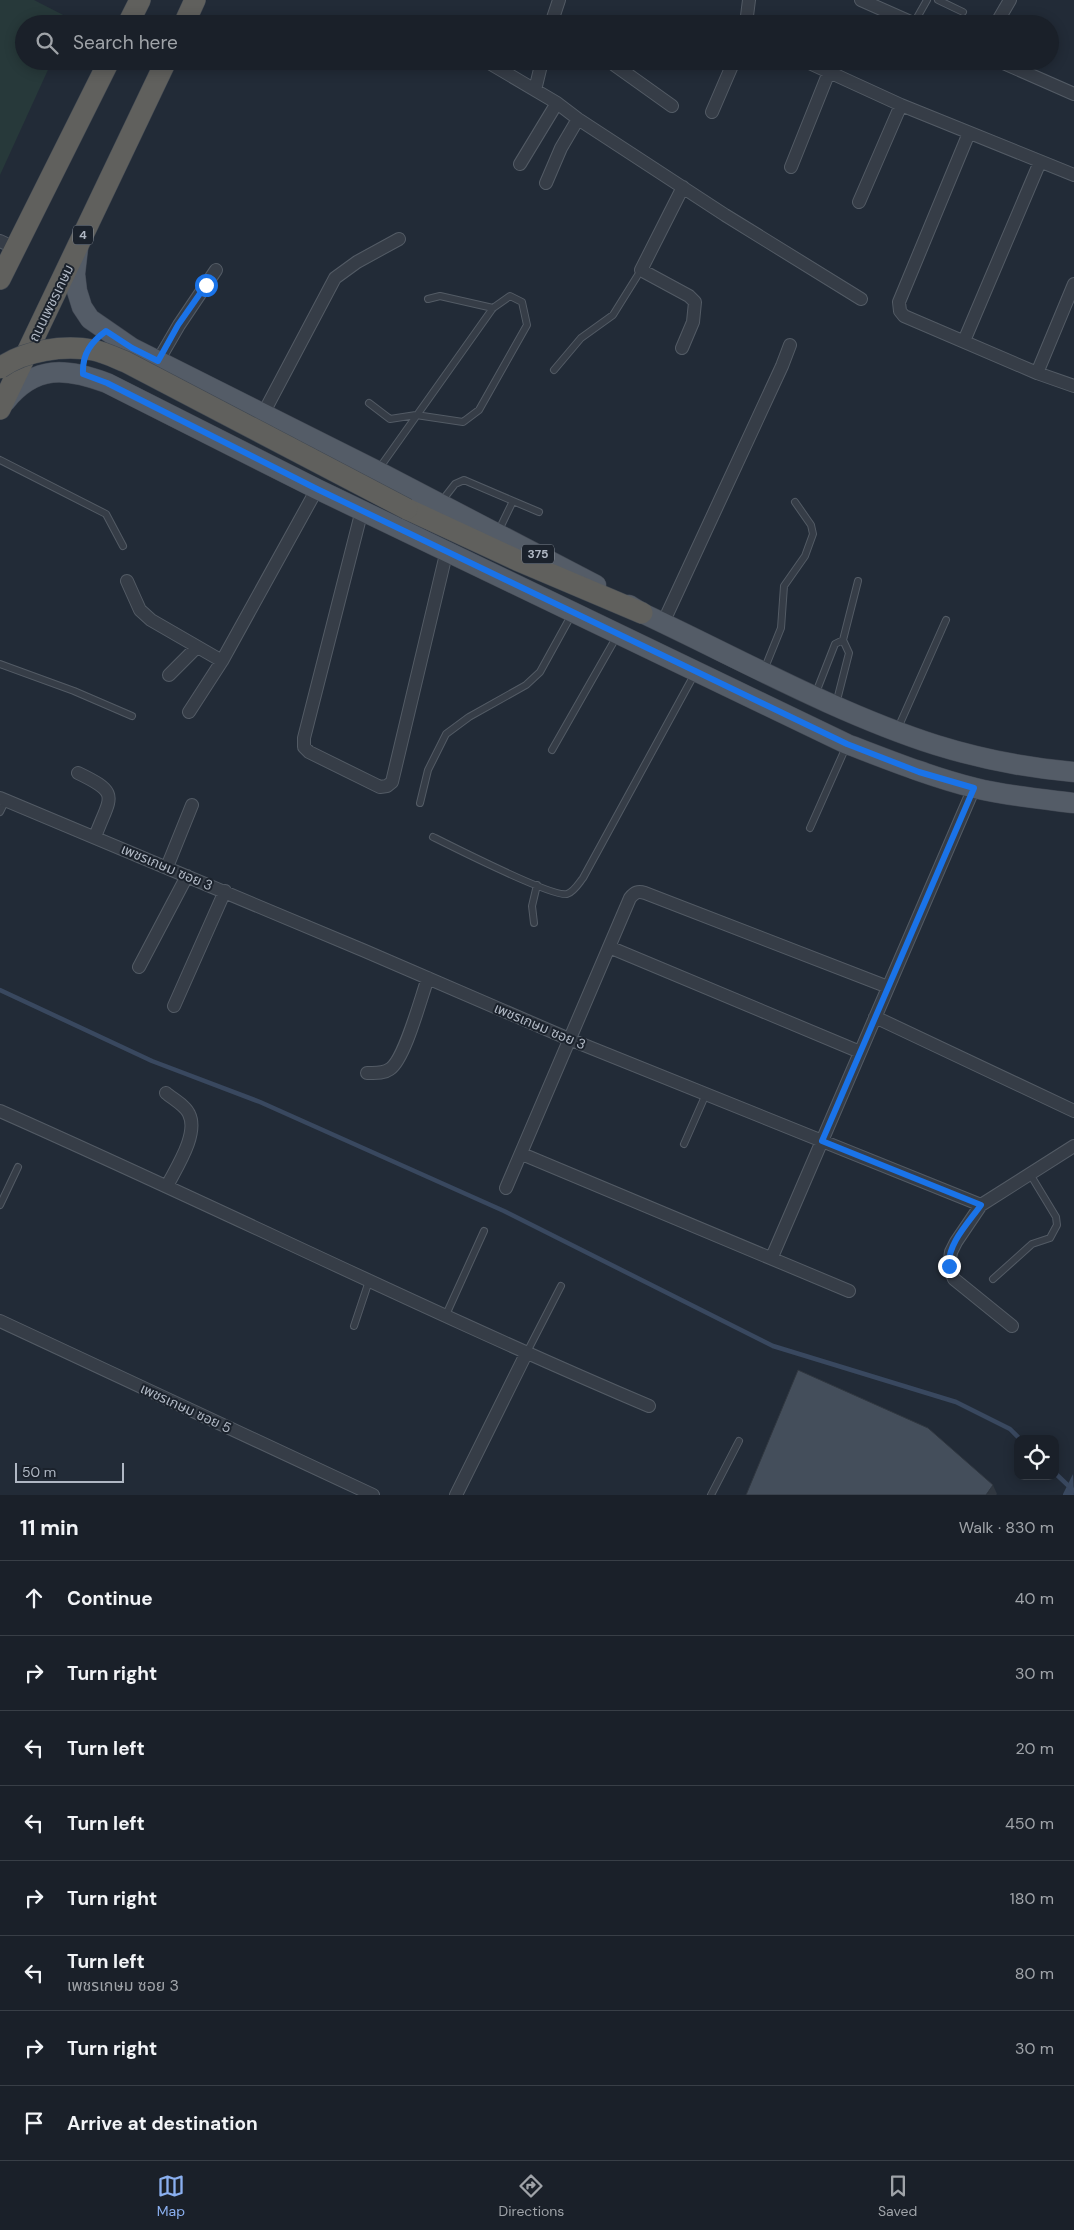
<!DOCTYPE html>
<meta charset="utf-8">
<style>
:root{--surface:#1a2029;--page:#232831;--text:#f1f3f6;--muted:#9fa3a8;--line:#383e46;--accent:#8aafef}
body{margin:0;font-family:"DM Sans","Noto Sans Thai",sans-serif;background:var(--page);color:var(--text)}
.controls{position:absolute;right:15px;bottom:15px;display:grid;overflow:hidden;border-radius:10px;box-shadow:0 2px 12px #0003}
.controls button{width:45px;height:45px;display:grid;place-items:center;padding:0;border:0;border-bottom:1px solid var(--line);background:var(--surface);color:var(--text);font:25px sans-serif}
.scale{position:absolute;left:15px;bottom:12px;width:109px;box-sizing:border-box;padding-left:5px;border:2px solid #b0b8c4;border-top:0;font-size:14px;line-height:18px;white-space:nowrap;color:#b0b8c4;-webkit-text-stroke:4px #1b222c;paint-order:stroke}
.stop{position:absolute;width:15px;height:15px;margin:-11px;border:4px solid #1a73e8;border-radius:50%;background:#fff}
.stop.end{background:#1a73e8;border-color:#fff;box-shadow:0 1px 5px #0008}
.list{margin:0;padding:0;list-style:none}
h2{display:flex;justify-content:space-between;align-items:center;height:65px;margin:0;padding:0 20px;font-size:21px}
h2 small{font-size:16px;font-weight:400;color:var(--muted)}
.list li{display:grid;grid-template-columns:32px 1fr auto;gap:15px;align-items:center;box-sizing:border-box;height:75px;padding:0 20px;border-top:1px solid var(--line)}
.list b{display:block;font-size:19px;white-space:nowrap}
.list p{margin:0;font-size:16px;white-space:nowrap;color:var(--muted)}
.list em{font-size:16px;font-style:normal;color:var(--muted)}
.icon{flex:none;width:28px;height:28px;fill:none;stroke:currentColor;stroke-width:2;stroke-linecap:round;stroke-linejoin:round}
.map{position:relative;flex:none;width:1074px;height:1495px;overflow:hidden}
.search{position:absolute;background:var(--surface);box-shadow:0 2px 12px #0003;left:15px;right:15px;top:15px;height:55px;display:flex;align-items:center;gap:12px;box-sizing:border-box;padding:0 18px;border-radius:28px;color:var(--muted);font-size:19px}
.sheet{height:665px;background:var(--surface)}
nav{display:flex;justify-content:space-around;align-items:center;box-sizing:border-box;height:70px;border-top:1px solid var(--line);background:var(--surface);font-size:14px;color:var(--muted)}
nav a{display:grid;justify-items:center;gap:2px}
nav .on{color:var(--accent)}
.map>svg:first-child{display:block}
.green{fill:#27393a}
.water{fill:#39485f}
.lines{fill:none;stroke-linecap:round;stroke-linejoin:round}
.stream{stroke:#39485f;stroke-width:4.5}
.service-casing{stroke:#535b65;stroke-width:8}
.minor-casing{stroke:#535b65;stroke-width:14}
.primary-casing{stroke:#3f4651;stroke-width:21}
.trunk-casing{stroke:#404852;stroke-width:22}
.service{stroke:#363d47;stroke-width:6}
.minor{stroke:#363d47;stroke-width:12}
.primary{stroke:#545c67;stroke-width:20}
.trunk{stroke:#60605d;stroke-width:21}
.trunk-bridge-casing{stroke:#404852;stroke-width:22;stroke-linecap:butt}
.trunk-bridge{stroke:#60605d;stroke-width:21}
.shaded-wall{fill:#303740}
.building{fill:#444e5b;stroke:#303740}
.route{stroke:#1a73e8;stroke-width:6}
.labels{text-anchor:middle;stroke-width:4;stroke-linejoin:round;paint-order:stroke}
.shield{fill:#1b222c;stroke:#838b96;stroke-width:1}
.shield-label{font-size:12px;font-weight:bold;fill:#b0b8c4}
.street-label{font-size:14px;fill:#b0b8c4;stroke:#1b222c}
</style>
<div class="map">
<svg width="1074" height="1495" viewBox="0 0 1074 1495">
<rect width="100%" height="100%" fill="#222b37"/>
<path class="green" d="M0 0H34L71 19 69 24H24V61H52L0 175Z"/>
<path class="water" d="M1073 1474 1074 1495H1063V1494Z"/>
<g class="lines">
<path class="stream" d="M0 990 152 1061 260 1102 504 1211 773 1346 956 1402 1010 1429 1020 1439
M1055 1473 1074 1491"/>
<defs>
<path id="service" d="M938 0 963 12
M1001 15 1017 24
M914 23 927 0
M428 299 440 296 493 308
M554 370 581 338 613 315 641 270
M369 403 390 419 416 415 463 422 479 410 527 325 522 302 510 296 493 308 378 470
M0 460 106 514 123 546
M441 502 455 484 464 480 513 501
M498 532 513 501 539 512
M0 664 74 691 132 716
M764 670 781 628 784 586 805 556 813 534 811 525 795 502
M815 695 835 644 843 640
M836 704 849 653 843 640 858 581
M898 728 946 620
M552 750 617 636
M420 803 428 770 446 734 469 717 526 685 540 672 572 614
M0 812 6 800
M810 828 846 747
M433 837C451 846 554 898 567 894 574 892 579 883 583 878L694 675
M534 923 532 906 537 885
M684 1144 706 1094
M0 1205 18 1167
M993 1279 1032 1244 1050 1238 1057 1225 1056 1217 1030 1174
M445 1317 484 1231
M354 1326 369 1281
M526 1354 561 1286
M711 1495 739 1441"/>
<path id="minor" d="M861 0 915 24
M551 24 559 0
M746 24 749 0
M996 24 1010 0
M486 61 557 103 578 119 725 215 861 299
M609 61 672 106
M805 61 901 105 1074 175
M999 61 1074 94
M535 90 542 61
M712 112 734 61
M969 133 899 302 900 311 904 316 1037 373 1074 284
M520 164 557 103
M791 167 829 72
M546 183 561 148 578 119
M859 202 901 105
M0 241 15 248
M964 341 1040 162
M682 348 693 322 695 302 689 296 641 270 683 187
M158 361 179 325 216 270
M1037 373 1074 386
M263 414 335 278 357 262 399 239
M362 510 304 738V747L309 752 380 787 387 786 392 782 447 550
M127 581 140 610 151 620 222 661
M663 623 782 366 790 345
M169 675 197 647
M189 712 222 661 317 489
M78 773C122 794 110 796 95 837
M0 798 365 951 569 1039 981 1205 1074 1146
M167 867 192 805
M609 947 860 1052
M139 967 187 876
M174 1006 225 891
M875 1017 1074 1111
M367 1073C375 1073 383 1074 390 1069 405 1059 421 997 428 978
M166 1093C173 1099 186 1106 189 1114 199 1134 176 1168 167 1186
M0 1111C217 1207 430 1313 649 1406
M522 1154 849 1291
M506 1188 630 898C635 892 638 891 645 893L888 987
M981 1205 956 1242 951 1252 949 1266 954 1279 1012 1326
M772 1257 974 788
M0 1321 373 1495
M456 1495 526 1354"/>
<path id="primary" d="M78 248 75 274 77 291 82 307 90 319 132 348 377 471 596 585
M5 402C35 364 67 368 107 383L317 489 847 744C889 760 931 777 975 788 1007 796 1041 799 1074 803
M629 605 642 613C738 658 836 713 936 745 981 759 1028 768 1074 772"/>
<path id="trunk" d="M128 24 140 0
M184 24 195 0
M0 279 109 61
M0 409 166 61
M407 509 517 560 642 613"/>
</defs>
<use href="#service" class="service-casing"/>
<use href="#minor" class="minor-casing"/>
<use href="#primary" class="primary-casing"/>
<use href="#trunk" class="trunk-casing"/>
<use href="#service" class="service"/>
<use href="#minor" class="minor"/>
<use href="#primary" class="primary"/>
<use href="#trunk" class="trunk"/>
<defs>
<path id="trunk-bridge" d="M0 368C25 350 64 345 93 350 104 352 116 358 126 362L407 509"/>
</defs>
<use href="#trunk-bridge" class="trunk-bridge-casing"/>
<use href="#trunk-bridge" class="trunk-bridge"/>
</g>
<path class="shaded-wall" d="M993 1485 997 1494 996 1495H986Z"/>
<path class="building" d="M798 1370 928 1428 993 1485 986 1495H746Z"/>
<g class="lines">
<path class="route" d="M206 285 178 325 158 361 132 348 106 331C91 342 82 354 83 374L107 383 317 489 847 744 919 772 974 788 822 1141 981 1205C969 1222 947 1244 949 1266"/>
</g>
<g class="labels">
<g class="shield">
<rect x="73" y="225.5" width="20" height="19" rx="4"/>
<rect x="522" y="544.5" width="32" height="19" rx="4"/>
</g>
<g class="shield-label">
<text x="83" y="239">4</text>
<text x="538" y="558">375</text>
</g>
<g class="street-label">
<text transform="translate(51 303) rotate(-64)" y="5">ถนนเพชรเกษม</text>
<text transform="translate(167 867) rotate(23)" y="5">เพชรเกษม ซอย 3</text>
<text transform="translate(540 1026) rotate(23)" y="5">เพชรเกษม ซอย 3</text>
<text transform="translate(186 1408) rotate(25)" y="5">เพชรเกษม ซอย 5</text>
</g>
</g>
</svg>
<div class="controls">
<button><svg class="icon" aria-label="locate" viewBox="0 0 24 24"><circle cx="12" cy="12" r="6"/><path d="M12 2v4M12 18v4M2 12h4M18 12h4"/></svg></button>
</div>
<div class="scale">50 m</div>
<div class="stop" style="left:206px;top:285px"></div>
<div class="stop end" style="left:949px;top:1266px"></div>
<div class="search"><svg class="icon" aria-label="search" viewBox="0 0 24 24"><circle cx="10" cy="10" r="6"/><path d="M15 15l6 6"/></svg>Search here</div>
</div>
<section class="sheet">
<h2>11 min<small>Walk · 830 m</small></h2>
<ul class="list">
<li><svg class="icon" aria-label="ahead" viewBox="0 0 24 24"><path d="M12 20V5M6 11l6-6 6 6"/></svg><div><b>Continue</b></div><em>40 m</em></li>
<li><svg class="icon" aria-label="right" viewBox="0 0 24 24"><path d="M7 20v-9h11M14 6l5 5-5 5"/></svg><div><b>Turn right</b></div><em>30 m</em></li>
<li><svg class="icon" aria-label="left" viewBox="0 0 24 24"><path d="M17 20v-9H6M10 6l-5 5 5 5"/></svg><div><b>Turn left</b></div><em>20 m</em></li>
<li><svg class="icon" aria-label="left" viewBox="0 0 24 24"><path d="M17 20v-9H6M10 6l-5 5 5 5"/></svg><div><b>Turn left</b></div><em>450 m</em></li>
<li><svg class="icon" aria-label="right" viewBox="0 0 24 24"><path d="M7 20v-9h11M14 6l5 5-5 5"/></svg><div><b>Turn right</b></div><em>180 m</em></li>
<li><svg class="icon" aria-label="left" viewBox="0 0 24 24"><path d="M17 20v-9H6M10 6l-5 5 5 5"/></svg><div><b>Turn left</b><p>เพชรเกษม ซอย 3</p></div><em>80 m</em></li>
<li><svg class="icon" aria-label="right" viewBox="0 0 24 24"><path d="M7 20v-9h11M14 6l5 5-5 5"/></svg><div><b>Turn right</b></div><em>30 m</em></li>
<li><svg class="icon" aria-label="arrive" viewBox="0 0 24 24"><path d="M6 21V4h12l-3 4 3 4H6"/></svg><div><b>Arrive at destination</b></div></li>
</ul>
</section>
<nav>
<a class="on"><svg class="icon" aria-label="map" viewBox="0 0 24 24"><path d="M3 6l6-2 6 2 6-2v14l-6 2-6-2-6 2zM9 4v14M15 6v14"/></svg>Map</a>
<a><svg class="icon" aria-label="directions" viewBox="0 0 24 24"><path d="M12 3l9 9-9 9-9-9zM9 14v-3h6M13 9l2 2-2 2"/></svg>Directions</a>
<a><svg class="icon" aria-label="saved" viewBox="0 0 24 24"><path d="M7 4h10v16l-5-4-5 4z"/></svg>Saved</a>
</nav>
